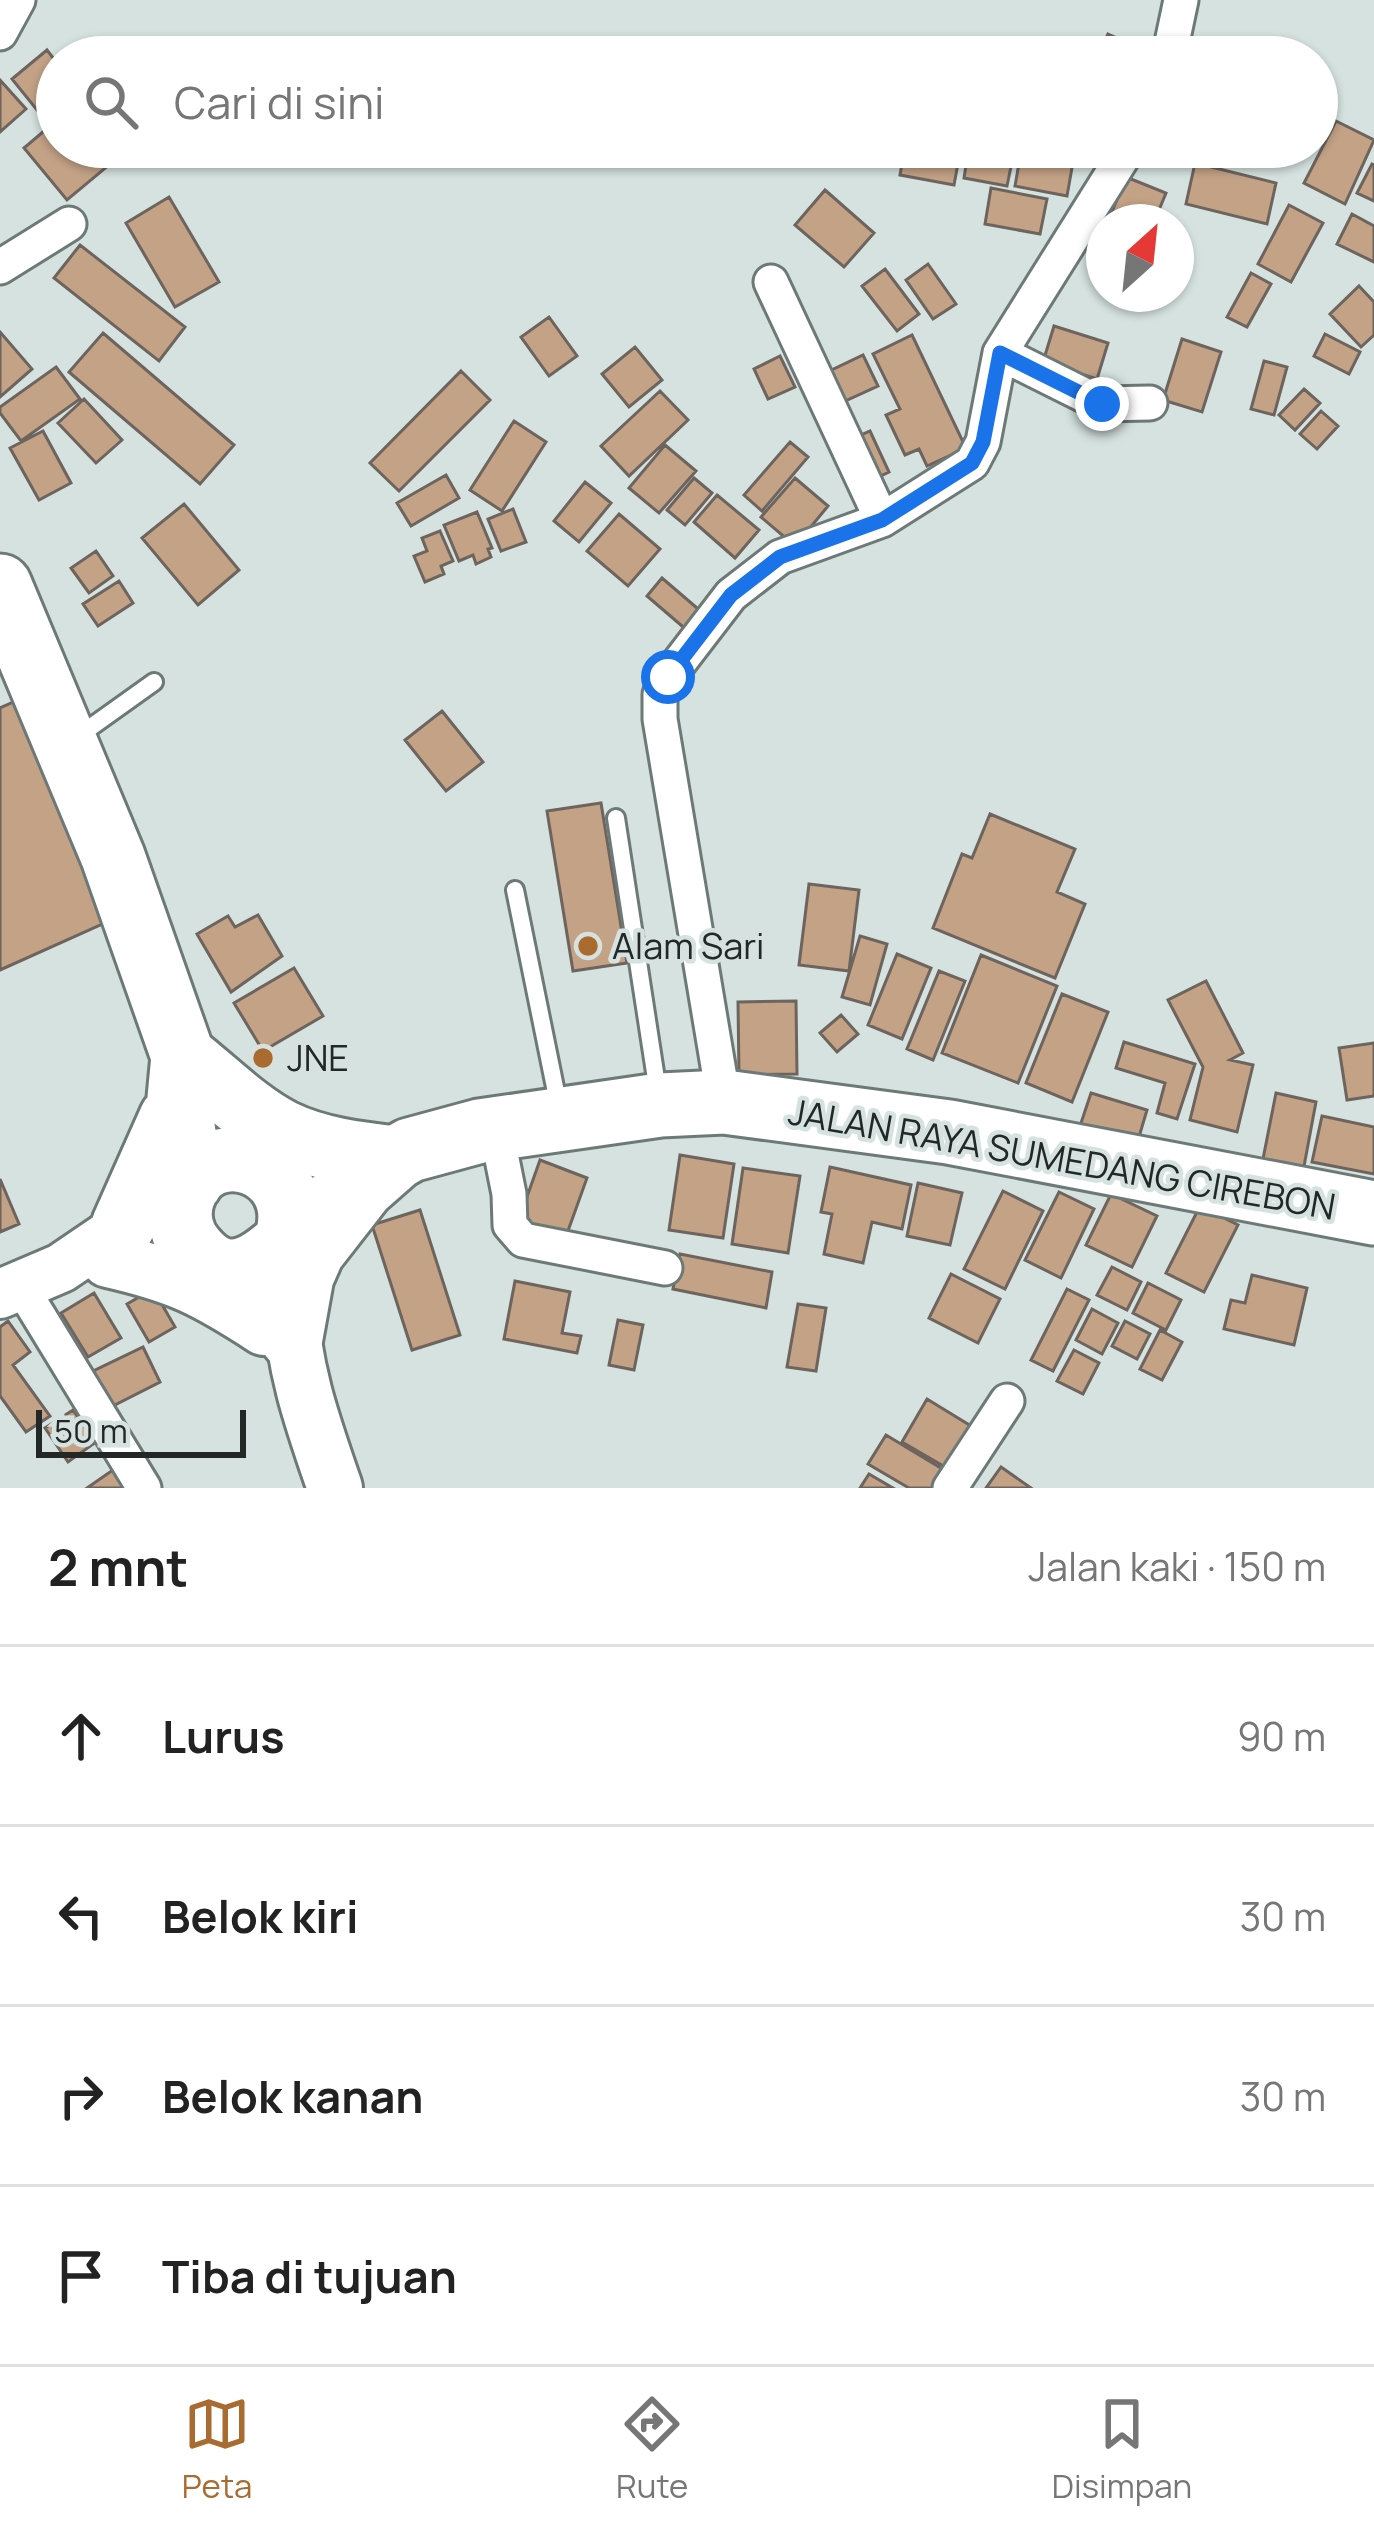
<!DOCTYPE html>
<html lang="id">
<meta charset="utf-8">
<style>
:root{--surface:#fff;--page:#f6f6f6;--text:#222;--muted:#767676;--line:#e0e0e0;--accent:#a96b30}
body{margin:0;font-family:Manrope,sans-serif;background:var(--page);color:var(--text)}
.compass{position:absolute;left:1086px;top:204px;width:108px;height:108px;border-radius:50%;background:var(--surface);box-shadow:0 3px 9px #0004;rotate:27deg}
.scale{position:absolute;left:36px;bottom:30px;width:210px;box-sizing:border-box;padding-left:12px;border:6px solid #232827;border-top:0;font-size:33px;line-height:42px;white-space:nowrap;color:#232827;-webkit-text-stroke:9px #d5e2e0;paint-order:stroke}
.stop{position:absolute;width:36px;height:36px;margin:-27px;border:9px solid #1a73e8;border-radius:50%;background:#fff}
.stop.end{background:#1a73e8;border-color:#fff;box-shadow:0 3px 12px #0008}
.list{margin:0;padding:0;list-style:none}
h2{display:flex;justify-content:space-between;align-items:center;height:156px;margin:0;padding:0 48px;font-size:51px}
h2 small{font-size:39px;font-weight:400;color:var(--muted)}
.list li{display:grid;grid-template-columns:78px 1fr auto;gap:36px;align-items:center;box-sizing:border-box;height:180px;padding:0 48px;border-top:3px solid var(--line)}
.list b{display:block;font-size:45px;white-space:nowrap}
.list em{font-size:39px;font-style:normal;color:var(--muted)}
.icon{flex:none;width:66px;height:66px;fill:none;stroke:currentColor;stroke-width:2;stroke-linecap:round;stroke-linejoin:round}
.map{position:relative;flex:none;width:1374px;height:1488px;overflow:hidden}
.search{position:absolute;background:var(--surface);box-shadow:0 3px 9px #0004;left:36px;right:36px;top:36px;height:132px;display:flex;align-items:center;gap:30px;box-sizing:border-box;padding:0 42px;border-radius:66px;color:var(--muted);font-size:45px}
.sheet{height:876px;background:var(--surface)}
nav{display:flex;justify-content:space-around;align-items:center;box-sizing:border-box;height:168px;border-top:3px solid var(--line);background:var(--surface);font-size:33px;color:var(--muted)}
nav a{display:grid;justify-items:center;gap:6px}
nav .on{color:var(--accent)}
.map>svg:first-child{display:block}
.building{fill:#c3a286;stroke:#6d645e;stroke-width:3}
.lines{fill:none;stroke-linecap:round;stroke-linejoin:round}
.lane-casing{stroke:#6d7977;stroke-width:22}
.street-casing{stroke:#6d7977;stroke-width:39}
.secondary-casing{stroke:#6d7977;stroke-width:54}
.primary-casing{stroke:#6d7977;stroke-width:60}
.highway-casing{stroke:#6d7977;stroke-width:69}
.lane{stroke:#fff;stroke-width:16}
.street{stroke:#fff;stroke-width:33}
.secondary{stroke:#fff;stroke-width:48}
.primary{stroke:#fff;stroke-width:54}
.highway{stroke:#fff;stroke-width:63}
.route{stroke:#1a73e8;stroke-width:15}
.poi-dot{fill:#a96b30;stroke:#d5e2e0;stroke-width:4.5}
.labels{text-anchor:middle;stroke-width:9;stroke-linejoin:round;paint-order:stroke}
.poi-label{font-size:36px;fill:#232827;stroke:#d5e2e0;text-anchor:start}
.street-label{font-size:36px;fill:#232827;stroke:#d5e2e0}
</style>
<div class="map">
<svg width="1374" height="1488" viewBox="0 0 1374 1488">
<rect width="100%" height="100%" fill="#d5e2e0"/>
<path class="building" d="M1108 34 1160 57H1097Z
M47 50 57 63V102L41 115 12 79Z
M0 80 26 109 0 132Z
M57 120V147H124L127 150 67 200 24 148Z
M1336 121 1374 140 1345 204 1304 183Z
M905 147H961L954 185 900 175Z
M969 147 1014 152 1007 186 964 178Z
M1023 147H1084L1082 158Z
M1227 147H1262L1256 163 1225 151Z
M1271 147H1296L1291 161 1269 154Z
M1021 152 1073 162 1067 196 1015 186Z
M1195 163 1276 183 1267 224 1186 204Z
M1372 164 1374 165V201L1357 193Z
M1126 177 1166 193 1154 222H1108Z
M991 188 1047 199 1040 234 985 224Z
M825 190 874 233 844 267 795 225Z
M169 197 219 282 175 307 126 223Z
M1289 205 1323 223 1291 282 1258 264Z
M1352 214 1374 226V262L1337 244Z
M80 245 185 327 159 361 54 278Z
M928 264 956 304 933 319 906 280Z
M885 269 919 314 897 331 862 286Z
M1251 273 1271 284 1247 327 1227 317Z
M1359 286 1374 302V335L1361 347 1330 314Z
M549 317 577 356 549 376 521 337Z
M1054 326 1108 343 1097 379 1043 362Z
M0 332 32 369 0 397Z
M103 333 234 445 200 484 69 372Z
M1325 334 1360 352 1349 374 1314 356Z
M912 335 966 448 927 466 919 449 905 455 886 415 900 409 873 354Z
M1182 339 1221 352 1202 412 1163 400Z
M635 347 662 380 629 407 602 374Z
M863 355 878 386 832 407 817 377Z
M780 356 795 387 768 399 754 369Z
M1264 361 1287 367 1274 415 1251 409Z
M56 367 80 399 21 441 0 413V407Z
M461 371 490 400 399 491 370 463Z
M1304 389 1320 403 1295 430 1279 415Z
M660 391 688 420 629 476 601 446Z
M84 399 122 440 96 463 58 423Z
M1321 411 1338 426 1317 449 1300 434Z
M514 421 546 442 502 511 470 490Z
M43 431 71 483 39 500 10 448Z
M870 431 889 472 872 480 852 439Z
M790 442 808 457 762 511 744 495Z
M665 445 696 471 659 513 629 488Z
M446 475 459 498 411 526 397 503Z
M694 478 712 493 685 525 667 510Z
M795 478 828 506 795 546 761 517Z
M585 482 611 503 579 542 554 521Z
M717 495 759 530 735 558 694 522Z
M184 504 239 570 198 605 142 538Z
M513 509 526 542 501 551 488 519Z
M477 512 492 548 488 549 491 557 476 564 473 555 459 561 444 525Z
M619 514 660 549 628 586 587 551Z
M440 531 453 561 441 566 444 574 425 582 414 556 427 551 422 538Z
M96 551 113 576 89 593 71 568Z
M662 578 704 614 689 632 647 596Z
M119 581 133 603 98 626 83 604Z
M18 700 118 917 0 970V708Z
M442 711 483 762 446 791 405 740Z
M601 803 627 963 573 971 547 811Z
M990 814 1075 849 1057 892 1085 904 1055 978 933 928 962 854 972 858Z
M809 884 859 890 849 971 799 965Z
M258 915 282 956 231 992 197 934 228 916 235 927Z
M860 936 887 944 870 1005 842 997Z
M897 954 931 968 902 1039 868 1025Z
M981 955 1057 986 1018 1083 942 1053Z
M294 968 323 1016 263 1051 234 1003Z
M939 971 965 981 933 1060 907 1049Z
M1206 981 1243 1053 1230 1060 1253 1065 1237 1132 1190 1120 1203 1067 1168 1000Z
M1062 994 1108 1012 1072 1102 1026 1083Z
M796 1001 797 1074 739 1075 738 1002Z
M841 1015 858 1034 837 1052 820 1033Z
M1124 1042 1195 1064 1177 1119 1157 1113 1165 1083 1116 1068Z
M1374 1043V1096L1347 1100 1339 1048Z
M1091 1093 1147 1110 1139 1137 1119 1131 1117 1137 1080 1126Z
M1276 1093 1316 1102 1302 1177 1261 1169Z
M1322 1116 1374 1127V1174L1312 1162Z
M680 1155 734 1164 723 1238 669 1230Z
M540 1160 587 1178 564 1242 517 1225Z
M830 1167 911 1185 902 1229 872 1222 863 1263 824 1254 832 1214 821 1212Z
M743 1168 800 1176 788 1253 732 1244Z
M0 1179 19 1224 0 1232Z
M918 1183 962 1193 950 1245 907 1236Z
M1003 1191 1043 1211 1005 1289 964 1269Z
M1059 1192 1094 1209 1061 1278 1025 1260Z
M1111 1194 1157 1216 1132 1267 1086 1245Z
M1200 1206 1238 1225 1204 1292 1166 1273Z
M420 1210 460 1335 412 1350 372 1225Z
M680 1254 772 1272 766 1308 673 1289Z
M1112 1267 1141 1282 1127 1310 1097 1295Z
M951 1274 1000 1299 978 1343 929 1318Z
M1252 1275 1307 1288 1294 1345 1224 1329 1231 1300 1245 1303Z
M515 1281 570 1292 562 1333 581 1336 577 1353 504 1339Z
M1148 1283 1181 1300 1166 1330 1133 1313Z
M153 1289 175 1327 149 1342 127 1304Z
M1067 1289 1089 1300 1053 1371 1031 1360Z
M94 1293 121 1338 88 1357 61 1313Z
M798 1304 826 1308 816 1371 787 1367Z
M1092 1309 1118 1323 1102 1354 1076 1340Z
M618 1320 643 1325 634 1370 609 1365Z
M8 1321 30 1352 13 1365 50 1416 26 1432 0 1396V1327Z
M1125 1321 1150 1334 1137 1359 1112 1346Z
M1160 1330 1182 1342 1162 1380 1140 1369Z
M143 1347 160 1382 105 1410 87 1374Z
M1074 1350 1099 1363 1083 1394 1057 1381Z
M927 1399 976 1429 952 1471 902 1442Z
M73 1410 96 1442 68 1462 45 1428Z
M886 1435 949 1473 940 1488H909L868 1464Z
M120 1465 136 1488H87Z
M1001 1467 1031 1488H986Z
M869 1474 893 1488H860Z"/>
<g class="lines">
<defs>
<path id="lane" d="M77 737 154 682
M616 818 658 1092
M515 890 559 1107"/>
<path id="street" d="M0 33 18 0
M1169 57 1181 0
M0 267 69 224
M771 282 882 520
M1000 353 1102 404 1150 403
M724 1102 660 719V694L668 677 731 595 780 557 882 520 972 463 983 442 1000 353 1129 147
M496 1129 509 1194 510 1225 523 1240 665 1268
M20 1285 144 1488
M950 1488 1007 1401"/>
<path id="secondary" d="M0 1294 61 1268 136 1217"/>
<path id="primary" d="M108 1260C178 1276 204 1289 264 1328
M289 1293C293 1368 311 1419 335 1488"/>
<path id="highway" d="M0 586 113 857 183 1056 179 1098 191 1182
M183 1056C215 1081 247 1114 283 1132 318 1149 359 1154 396 1158
M123 1226 171 1118
M287 1237C308 1161 206 1129 183 1197 177 1215 181 1236 194 1250 242 1307 288 1233 324 1207
M291 1337 302 1276 313 1251 363 1187 396 1158 410 1150 480 1131 660 1105 724 1102 949 1132 1374 1213"/>
</defs>
<use href="#lane" class="lane-casing"/>
<use href="#street" class="street-casing"/>
<use href="#secondary" class="secondary-casing"/>
<use href="#primary" class="primary-casing"/>
<use href="#highway" class="highway-casing"/>
<use href="#lane" class="lane"/>
<use href="#street" class="street"/>
<use href="#secondary" class="secondary"/>
<use href="#primary" class="primary"/>
<use href="#highway" class="highway"/>
</g>
<g class="lines">
<path class="route" d="M668 677 731 595 780 557 882 520 972 463 983 442 1000 353 1102 404"/>
</g>
<g class="poi-dot">
<circle cx="588" cy="946" r="12"/>
<circle cx="263" cy="1058" r="12"/>
</g>
<g class="labels">
<g class="poi-label">
<text x="612" y="959">Alam Sari</text>
<text x="287" y="1071">JNE</text>
</g>
<g class="street-label">
<text transform="translate(1062 1159) rotate(10)" y="13">JALAN RAYA SUMEDANG CIREBON</text>
</g>
</g>
</svg>
<svg class="compass" viewBox="-18 -18 36 36"><path d="M0-13l5 13h-10z" fill="#e53935"/><path d="M0 13l5-13h-10z" fill="#767676"/></svg>
<div class="scale">50 m</div>
<div class="stop" style="left:668px;top:677px"></div>
<div class="stop end" style="left:1102px;top:404px"></div>
<div class="search"><svg class="icon" aria-label="search" viewBox="0 0 24 24"><circle cx="10" cy="10" r="6"/><path d="M15 15l6 6"/></svg>Cari di sini</div>
</div>
<section class="sheet">
<h2>2 mnt<small>Jalan kaki · 150 m</small></h2>
<ul class="list">
<li><svg class="icon" aria-label="ahead" viewBox="0 0 24 24"><path d="M12 20V5M6 11l6-6 6 6"/></svg><div><b>Lurus</b></div><em>90 m</em></li>
<li><svg class="icon" aria-label="left" viewBox="0 0 24 24"><path d="M17 20v-9H6M10 6l-5 5 5 5"/></svg><div><b>Belok kiri</b></div><em>30 m</em></li>
<li><svg class="icon" aria-label="right" viewBox="0 0 24 24"><path d="M7 20v-9h11M14 6l5 5-5 5"/></svg><div><b>Belok kanan</b></div><em>30 m</em></li>
<li><svg class="icon" aria-label="arrive" viewBox="0 0 24 24"><path d="M6 21V4h12l-3 4 3 4H6"/></svg><div><b>Tiba di tujuan</b></div></li>
</ul>
</section>
<nav>
<a class="on"><svg class="icon" aria-label="map" viewBox="0 0 24 24"><path d="M3 6l6-2 6 2 6-2v14l-6 2-6-2-6 2zM9 4v14M15 6v14"/></svg>Peta</a>
<a><svg class="icon" aria-label="directions" viewBox="0 0 24 24"><path d="M12 3l9 9-9 9-9-9zM9 14v-3h6M13 9l2 2-2 2"/></svg>Rute</a>
<a><svg class="icon" aria-label="saved" viewBox="0 0 24 24"><path d="M7 4h10v16l-5-4-5 4z"/></svg>Disimpan</a>
</nav>
